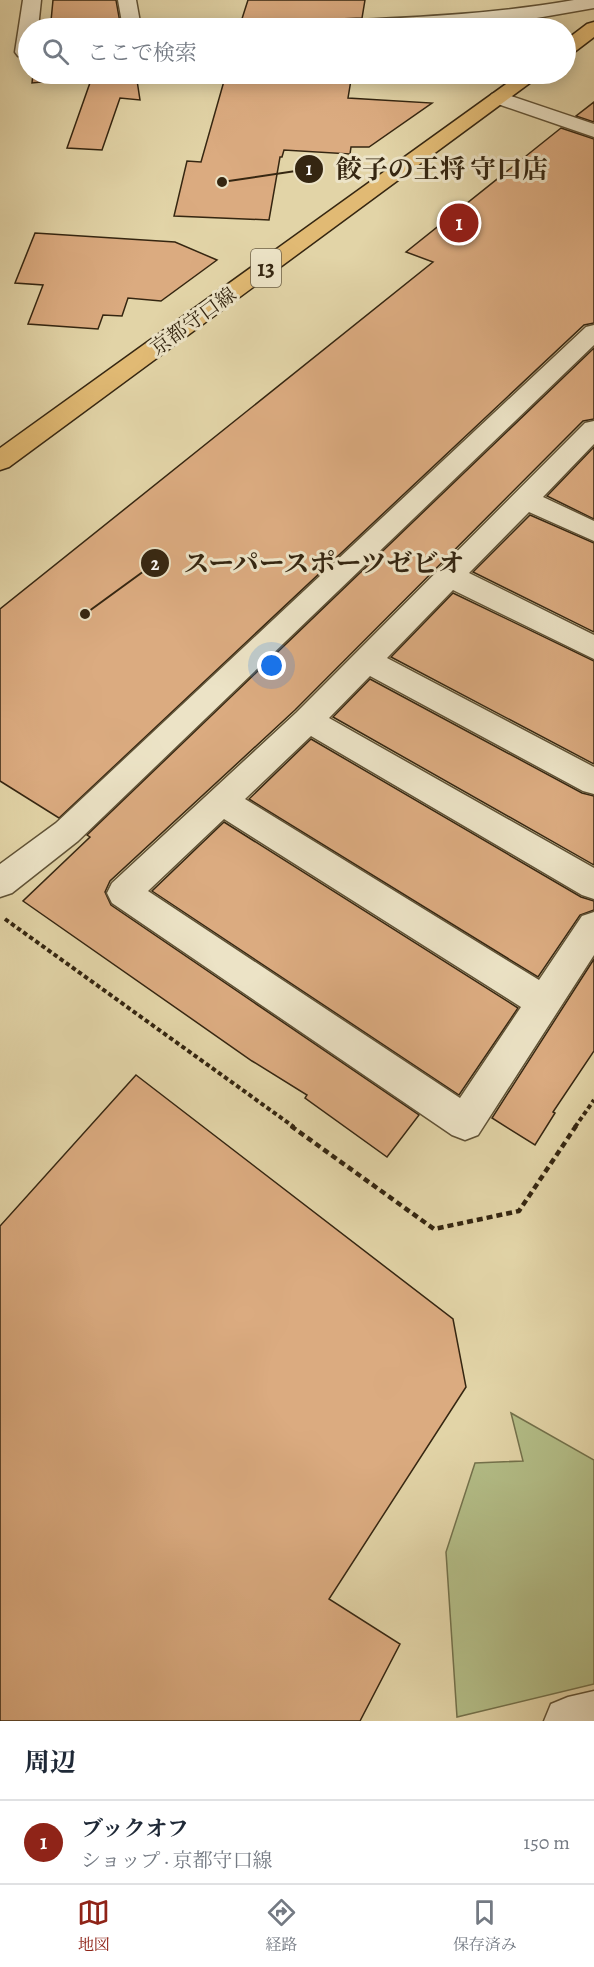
<!DOCTYPE html>
<html lang="ja">
<meta charset="utf-8">
<style>
:root{--surface:#fff;--page:#f6f6f7;--text:#1f2937;--muted:#747a83;--line:#e0e1e3;--accent:#8f2418}
body{margin:0;font-family:Alegreya,"Noto Serif JP",serif;background:var(--page);color:var(--text)}
.you{position:absolute;left:272px;top:666px;width:21px;height:21px;margin:-15px;border:4px solid #fff;border-radius:50%;background:#1a73e8;box-shadow:0 0 0 9px #1a73e833}
.badge{display:grid;place-items:center;width:39px;height:39px;border-radius:50%;background:var(--accent);color:#fff;font-size:20px;font-weight:700}
.pin{position:absolute;translate:-50% -50%;border:3px solid #fff;box-shadow:0 2px 6px #0006}
.list{margin:0;padding:0;list-style:none}
h2{display:flex;justify-content:space-between;align-items:center;height:78px;margin:0;padding:0 24px;font-size:26px}
h2 small{font-size:20px;font-weight:400;color:var(--muted)}
.list li{display:grid;grid-template-columns:39px 1fr auto;gap:18px;align-items:center;box-sizing:border-box;height:84px;padding:0 24px;border-top:2px solid var(--line)}
.list b{display:block;font-size:22px;white-space:nowrap}
.list p{margin:0;font-size:20px;white-space:nowrap;color:var(--muted)}
.list em{font-size:20px;font-style:normal;color:var(--muted)}
.icon{flex:none;width:33px;height:33px;fill:none;stroke:currentColor;stroke-width:2;stroke-linecap:round;stroke-linejoin:round}
.map{position:relative;flex:none;width:594px;height:1721px;overflow:hidden}
.search{position:absolute;background:var(--surface);box-shadow:0 3px 15px #0003;left:18px;right:18px;top:18px;height:66px;display:flex;align-items:center;gap:15px;box-sizing:border-box;padding:0 21px;border-radius:33px;color:var(--muted);font-size:22px}
.sheet{height:162px;background:var(--surface)}
nav{display:flex;justify-content:space-around;align-items:center;box-sizing:border-box;height:84px;border-top:2px solid var(--line);background:var(--surface);font-size:16px;color:var(--muted)}
nav a{display:grid;justify-items:center;gap:3px}
nav .on{color:var(--accent)}
.map>svg:first-child{display:block}
.green{fill:#b3bd87;stroke:#74724c;stroke-width:1.5}
.building{fill:#dbab80;stroke:#352611;stroke-width:1.5}
.lines{fill:none;stroke-linecap:round;stroke-linejoin:round}
.minor-casing{stroke:#605236;stroke-width:3}
.major-casing{stroke:#352611;stroke-width:3}
.path-far1{stroke:#352611;stroke-width:4;stroke-dasharray:4.5 3;stroke-linecap:butt}
.path{stroke:#352611;stroke-width:4.5;stroke-dasharray:6 4;stroke-linecap:butt}
.minor{fill:#ece3c6;fill-rule:evenodd}
.major{fill:#e1ba74;fill-rule:evenodd}
.labels{text-anchor:middle;stroke-width:6;stroke-linejoin:round;paint-order:stroke}
.far-street-label{font-size:20px;fill:#352611;stroke:#ece3c6}
.shield{fill:#ece3c6;stroke:#6c5f47;stroke-width:1.5}
.shield-label{font-size:22px;font-weight:bold;fill:#352611}
.leader{fill:none;stroke:#352611;stroke-width:2}
.callout-dot{fill:#352611;stroke:#ece3c6;stroke-width:2}
.mark-label{font-size:18px;text-anchor:middle;font-weight:bold;fill:#fff}
.callout-label{font-size:26px;text-anchor:middle;font-weight:bold;fill:#352611;stroke:#ece3c6;stroke-width:6;stroke-linejoin:round;paint-order:stroke}
</style>
<div class="map">
<svg width="594" height="1721" viewBox="0 0 594 1721">
<rect width="100%" height="100%" fill="#e2d4a7"/>
<filter id="stains"><feTurbulence type="fractalNoise" baseFrequency=".00333" numOctaves="4"/><feColorMatrix values="0 0 0 0 .2 0 0 0 0 .09 0 0 0 0 .02 0 0 0 .5 -.17"/></filter>
<radialGradient id="worn" r=".72"><stop offset=".6" stop-color="#630" stop-opacity="0"/><stop offset="1" stop-color="#630" stop-opacity=".3"/></radialGradient>
<path class="green" d="M511 1413 594 1460V1684L457 1717 446 1552 475 1463 523 1461Z"/>
<path class="building" d="M53 0H116L121 28H40L41 21H51Z
M248 0H365L362 18 315 20 308 22 305 28H239Z
M33 74H136L140 100 120 98 102 150 67 148 92 77 32 83Z
M226 74H352L348 98 432 103 369 147H351L350 154 284 150 282 157H280L269 220 174 216 187 161 201 162Z
M594 102V122L576 116Z
M561 128 594 139V323L584 325 59 818 0 781V609L433 262 406 252Z
M35 233 175 242 217 260 161 301 128 298 122 316 103 315 98 329 28 324 43 285 15 283Z
M594 348V419L583 421 295 710 110 881 105 892 111 905 419 1115 387 1157 305 1098 307 1095 252 1061 23 901 90 837 87 835Z
M594 447V519L547 496Z
M530 515 594 543V632L473 572Z
M453 593 594 661V764L391 657Z
M370 679 582 793 594 796V865L333 717Z
M311 739 581 897 594 901V910L580 915 538 977 249 799Z
M224 822 518 1008 459 1095 152 891Z
M594 959V1051L553 1112 555 1113 535 1145 492 1118Z
M136 1075 453 1319 466 1387 329 1599 400 1644 360 1721H0V1226Z"/>
<g class="lines">
<defs>
<path id="minor" d="M23 0H41L38 28H28V57L18 56 15 52Z
M118 0H136L141 28H123Z
M574 0H594V8L531 19 425 28H307L309 24 316 22C402 18 489 15 574 0Z
M499 92 594 124V137L492 102 489 98 492 94Z
M594 325V345L78 841 12 893 0 897V864L56 823 586 327Z
M594 421V444L543 497 594 521V541L529 512 469 573 594 635V659L453 590 387 658 594 767V794L583 791 370 676 329 718 594 868V899L582 895 311 736 245 799 539 980 582 916 594 912V955L478 1135 465 1140 452 1135 112 903 107 893 112 883 297 712 585 423ZM224 819 521 1007 460 1098 148 891Z
M594 1691V1721H544L551 1704 568 1697Z"/>
<path id="major" d="M594 22V37L573 53 566 55V40L587 24Z
M520 74H542L9 467 0 470V448Z"/>
</defs>
<use href="#minor" class="minor-casing"/>
<use href="#major" class="major-casing"/>
<path class="path-far1" d="M5 919 294 1127
M575 1127 594 1100"/>
<path class="path" d="M291 1126 434 1229 519 1211 576 1126"/>
<use href="#minor" class="minor"/>
<use href="#major" class="major"/>
</g>
<g class="labels">
<g class="far-street-label">
<text transform="translate(193 321) rotate(-36)" y="7">京都守口線</text>
</g>
<rect class="shield" x="251" y="249" width="30" height="38" rx="4.5"/>
<g class="shield-label">
<text x="266" y="276">13</text>
</g>
</g>
<path class="leader" d="M222 182L309 169M85 614L155 563"/>
<g class="callout-dot">
<circle cx="222" cy="182" r="6"/>
<circle cx="85" cy="614" r="6"/>
<circle cx="309" cy="169" r="15"/>
<circle cx="155" cy="563" r="15"/>
</g>
<g class="mark-label">
<text x="309" y="175">1</text>
<text x="155" y="570">2</text>
</g>
<g class="callout-label">
<text x="442" y="178">餃子の王将 守口店</text>
<text x="324" y="572">スーパースポーツゼビオ</text>
</g>
<rect width="100%" height="100%" filter="url(#stains)"/>
<rect width="100%" height="100%" fill="url(#worn)"/>
</svg>
<div class="you"></div>
<div class="pin badge" style="left:459px;top:223px">1</div>
<div class="search"><svg class="icon" aria-label="search" viewBox="0 0 24 24"><circle cx="10" cy="10" r="6"/><path d="M15 15l6 6"/></svg>ここで検索</div>
</div>
<section class="sheet">
<h2>周辺<small></small></h2>
<ul class="list">
<li><span class="badge">1</span><div><b>ブックオフ</b><p>ショップ · 京都守口線</p></div><em>150 m</em></li>
</ul>
</section>
<nav>
<a class="on"><svg class="icon" aria-label="map" viewBox="0 0 24 24"><path d="M3 6l6-2 6 2 6-2v14l-6 2-6-2-6 2zM9 4v14M15 6v14"/></svg>地図</a>
<a><svg class="icon" aria-label="directions" viewBox="0 0 24 24"><path d="M12 3l9 9-9 9-9-9zM9 14v-3h6M13 9l2 2-2 2"/></svg>経路</a>
<a><svg class="icon" aria-label="saved" viewBox="0 0 24 24"><path d="M7 4h10v16l-5-4-5 4z"/></svg>保存済み</a>
</nav>
